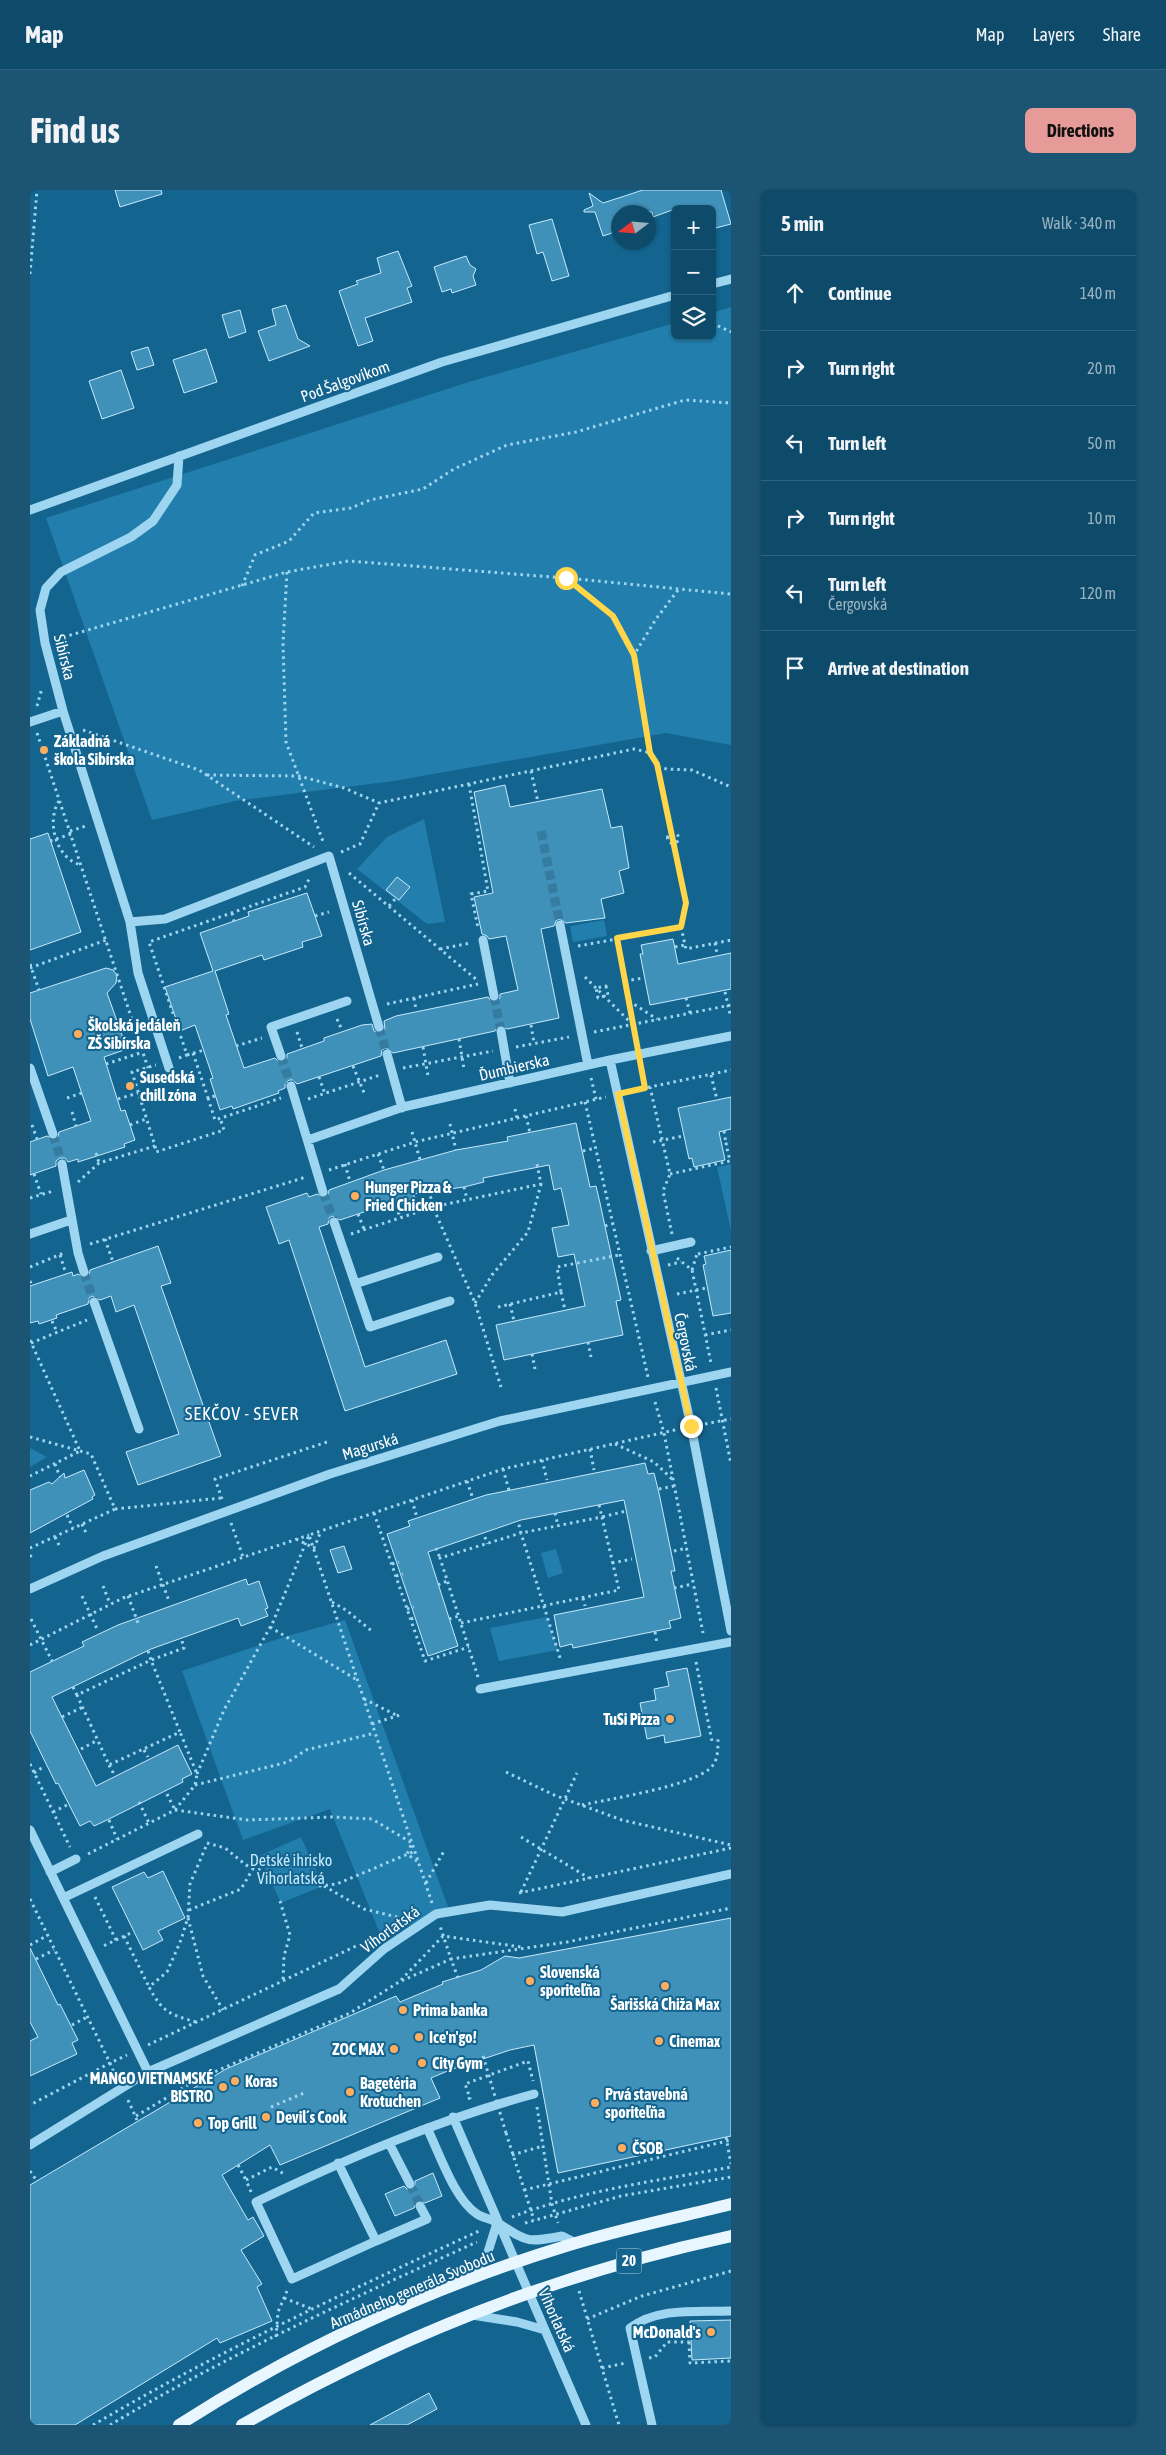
<!DOCTYPE html>
<meta charset="utf-8">
<style>
:root{--surface:#0e4b6b;--page:#1c5573;--text:#f1f3f6;--muted:#9bb3c1;--line:#2e637e;--accent:#e69b98}
body{margin:0;font-family:"Asap Condensed",sans-serif;background:var(--page);color:var(--text)}
.controls{position:absolute;right:15px;top:15px;display:grid;overflow:hidden;border-radius:8px;box-shadow:0 1px 4px #0004}
.controls button{width:45px;height:45px;display:grid;place-items:center;padding:0;border:0;border-bottom:1px solid var(--line);background:var(--surface);color:var(--text);font:25px sans-serif}
.compass{position:absolute;left:581px;top:15px;width:45px;height:45px;border-radius:50%;background:var(--surface);box-shadow:0 1px 4px #0004;rotate:254deg}
.stop{position:absolute;width:15px;height:15px;margin:-11px;border:4px solid #ffd54a;border-radius:50%;background:#fff}
.stop.end{background:#ffd54a;border-color:#fff;box-shadow:0 1px 5px #0008}
.list{margin:0;padding:0;list-style:none}
h2{display:flex;justify-content:space-between;align-items:center;height:65px;margin:0;padding:0 20px;font-size:21px}
h2 small{font-size:16px;font-weight:400;color:var(--muted)}
.list li{display:grid;grid-template-columns:32px 1fr auto;gap:15px;align-items:center;box-sizing:border-box;height:75px;padding:0 20px;border-top:1px solid var(--line)}
.list b{display:block;font-size:19px;white-space:nowrap}
.list p{margin:0;font-size:16px;white-space:nowrap;color:var(--muted)}
.list em{font-size:16px;font-style:normal;color:var(--muted)}
.icon{flex:none;width:28px;height:28px;fill:none;stroke:currentColor;stroke-width:2;stroke-linecap:round;stroke-linejoin:round}
.map{position:relative;flex:none;width:701px;height:2235px;overflow:hidden;border-radius:8px}
header{display:flex;align-items:center;gap:30px;box-sizing:border-box;height:70px;padding:0 25px;background:var(--surface);border-bottom:1px solid var(--line)}
header strong{font-size:24px}
nav{display:flex;gap:28px;margin-inline-start:auto;font-size:18px}
.intro{display:flex;align-items:center;justify-content:space-between;box-sizing:border-box;height:120px;padding:0 30px}
h1{margin:0;font-size:35px}
.button{padding:12px 22px;border-radius:8px;background:var(--accent);color:#111;font-size:18px;font-weight:700}
main{display:flex;gap:30px;padding:0 30px}
aside{flex:1;background:var(--surface);border-radius:8px;box-shadow:0 1px 4px #0004}
.map>svg:first-child{display:block}
.green{fill:#227eac}
.building{fill:#4091b9;stroke:#c5eafc}
.lines{fill:none;stroke-linecap:round;stroke-linejoin:round}
.minor-tunnel{stroke:#367ba0;stroke-width:9;stroke-dasharray:9 4.5;stroke-linecap:butt}
.path{stroke:#9ed6f1;stroke-width:3;stroke-dasharray:2.5 4;stroke-linecap:butt}
.minor{stroke:#9ed6f1;stroke-width:9}
.major{stroke:#e8f6ff;stroke-width:12}
.path-bridge{stroke:#9ed6f1;stroke-width:3;stroke-dasharray:2.5 4;stroke-linecap:butt}
.route{stroke:#ffd54a;stroke-width:6}
.poi-dot{fill:#ffad5e;stroke:#13648f;stroke-width:2}
.labels{text-anchor:middle;stroke-width:4;stroke-linejoin:round;paint-order:stroke}
.shield{fill:#13648f;stroke:#b8d0dd;stroke-width:1}
.shield-label{font-size:15px;font-weight:bold;fill:#fff}
.street-label{font-size:16px;fill:#fff;stroke:#13648f}
.poi-label{font-size:16px;font-weight:bold;fill:#fff;stroke:#13648f;text-anchor:start}
.park-label{font-size:16px;fill:#c5eafc;stroke:#13648f}
.neighbourhood-label{font-size:18px;letter-spacing:1px;fill:#fff;stroke:#13648f}
</style>
<header>
<strong>Map</strong>
<nav><a>Map</a><a>Layers</a><a>Share</a></nav>
</header>
<div class="intro"><h1>Find us</h1><a class="button">Directions</a></div>
<main>
<div class="map">
<svg width="701" height="2235" viewBox="0 0 701 2235">
<rect width="100%" height="100%" fill="#13648f"/>
<path class="green" d="M701 117V555L636 543 364 591 205 611 122 630 16 328 442 191 645 133V146H682V123Z
M394 629 415 732 397 734 327 679 357 647Z
M574 730 577 746 543 752 540 736Z
M701 974V1041L687 977Z
M0 1258 17 1267 0 1277Z
M526 1359 533 1383 518 1388 511 1363Z
M517 1427 528 1460 469 1471 460 1438Z
M315 1430 418 1717 352 1749 300 1619 213 1650 152 1481 254 1447Z
M271 1647 293 1696 251 1713 229 1666Z"/>
<path class="building" d="M85 0H131L132 4 90 17Z
M613 0H691L701 34 682 39V19H645L623 27 622 22H588V41L573 46 565 22H554V20L563 16 559 3 573 13Z
M522 29 539 86 522 91 513 62 507 64 499 35Z
M368 61 382 96 377 98 382 112 335 128 343 151 328 156 309 101 328 94 326 91 351 83 347 68Z
M436 66 440 75 446 79 443 86 446 95 422 103 421 99 412 102 404 77Z
M256 115 268 149 280 156 239 171 228 141 246 135 242 119Z
M210 120 216 142 199 148 192 125Z
M118 157 124 175 107 180 101 162Z
M176 159 187 192 154 203 143 170Z
M91 180 104 218 72 229 59 191Z
M475 595 480 617 572 599 581 638 592 636 599 678 589 681 594 703 571 709 575 728 536 733 529 729 526 731 524 736 511 739 529 828 477 839 469 835 465 841 363 863 356 858 352 860 351 866 267 894 263 890H259L255 894V898L248 901 249 903 203 919 202 916 190 920 180 889 183 888 165 835 150 841 135 797 183 781 170 743 219 726 218 722 277 703 292 746 272 752 273 757 234 770 232 765 185 781 199 824 196 825 214 878 245 868 249 872H253L257 868V864L294 851V848L332 835 342 834 344 841 350 843 355 839 354 831 366 826 458 807 462 812H466L470 808V804L488 800 476 746 459 749 457 746 452 744 444 707 463 703 444 602Z
M18 643 51 742 0 760V649Z
M367 687 380 697 369 710 356 700Z
M643 749 648 774 701 763V799L620 815 610 764H613L611 755Z
M76 778 83 780 87 785 86 793 77 803 97 859 74 867 91 921 95 920 105 950 94 954 95 957 48 972V969L38 972 35 968H30L26 971V976L0 985V952L17 946 25 950 28 948 29 942 61 931 43 877 18 886 0 829V803Z
M701 907V939L689 942 695 970 664 977 662 968 659 969 648 918Z
M546 933 560 997 566 996 570 1013 591 1110 586 1111 593 1145 474 1170 466 1135 555 1116 544 1064 528 1067 522 1038 539 1035 531 998 524 1000 519 975 453 988 454 992 434 997 383 1004 385 1008 366 1016 347 1021 346 1018 310 1030 302 1026 299 1028 298 1034 289 1037 335 1177 416 1150 427 1184 315 1221 259 1050 249 1054 236 1017 277 1003 279 1007 287 1004 294 1008 298 1006 299 1000 354 980 426 960 478 951 477 947Z
M128 1056 141 1093 131 1096 191 1266 108 1295 96 1262 149 1244 104 1115 86 1122 81 1106 70 1110 62 1106 59 1108 58 1114 26 1125 27 1128 9 1134 8 1131 0 1133V1096L42 1082 43 1086 48 1084 55 1088 59 1086 60 1080Z
M701 1060V1123L683 1126 673 1075 676 1074 674 1066Z
M615 1273 618 1284 624 1283 629 1303 645 1381H641L651 1428 639 1431 641 1438 543 1458 542 1454 530 1457 524 1425 614 1407 594 1310 491 1330 398 1362 428 1456 398 1466 357 1344 380 1336 378 1331 456 1305Z
M54 1280 65 1305 62 1307 63 1309 0 1343V1300L19 1292 22 1294 34 1283 35 1288Z
M314 1356 322 1379 308 1383 300 1360Z
M216 1389 218 1395 229 1391 238 1418 235 1419 238 1426 211 1436 208 1428 121 1459 22 1507 66 1596 148 1555 162 1584 152 1589 153 1592 75 1631 64 1636 60 1631 50 1636 28 1593 26 1594 0 1541V1482L54 1456 52 1452 88 1435Z
M657 1478 671 1546 635 1553 634 1545 617 1549 610 1513 626 1510 624 1499 639 1496 636 1482Z
M133 1681 155 1728 128 1741 133 1750 113 1760 82 1697 114 1682 118 1688Z
M701 1728V1946L528 1983 504 1855 480 1860 420 1880 401 1888 410 1908 250 1975 240 1955 192 1985 218 2030 223 2027 234 2046 211 2060 232 2094 227 2097 242 2131 190 2153 187 2148 45 2235H0V1995L196 1879 366 1806 370 1812 413 1794 412 1792 451 1780 475 1766 489 1768Z
M0 1758 28 1815 30 1814 48 1850 42 1853 47 1864 0 1886V1851L8 1847 0 1832Z
M403 1983 412 2006 395 2013 388 2010 384 2018 365 2026 355 2004 374 1996 377 1999 382 2000 385 1997V1991Z
M701 2130V2168L662 2170 660 2131Z
M399 2203 407 2219 377 2235H340Z"/>
<g class="lines">
<path class="minor-tunnel" d="M511 641 530 735
M464 806 471 841
M349 837 357 864
M251 866 261 896
M23 944 32 974
M293 1002 304 1032
M54 1082 64 1112
M380 1994 390 2016"/>
<path class="path" d="M0 84 7 0
M682 133 701 142
M257 382 253 453 256 552 294 654
M536 388 583 426 604 465
M212 396 225 365 259 351 284 323 321 318 340 310 393 299 424 279 477 255 546 242 655 210 701 213
M27 449 257 382 318 371 536 388 701 404
M7 516 12 498
M53 540 169 580 284 657
M7 543 118 878
M621 563 604 465 626 429 648 400
M628 577 637 579 662 580 701 597
M501 581 508 612
M177 585 269 586 314 598 349 613
M439 594 458 701 441 704 448 738
M29 611C16 631 26 669 51 675
M40 641 56 636
M637.5 648a5.5 5.5 0 1 1 11 0a5.5 5.5 0 1 1-11 0Z
M20 651 41 644
M311 662 330 654 349 613 604 559 621 563 627 574 655 713 651 737 587 749 606 853
M319 683 447 790
M359 716 366 708
M202 723 204 731
M285 726 299 722
M651 737 656 759 701 750
M685 753 687 764
M548 756 587 749
M645 757 655 755
M410 759 441 753
M0 778 76 750
M555 787 602 834
M595 791 613 788
M576 796 578 805 568 808 566 798Z
M695 802 700 824
M384 808 386 820
M656 808 660 823
M599 811 627 829
M357 814 448 794
M307 829 312 840
M501 835 504 853
M267 842 272 858
M564 842 701 815
M429 849 434 879
M206 856 232 848
M393 857 398 886
M486 857 539 847
M163 863 178 908 185 906
M157 865 174 860
M149 868 157 865 119 752 275 697 280 687
M76 874 113 862
M323 876 335 905
M610 876 615 898
M373 878 463 861
M681 885 687 910
M289 887 295 904
M561 888 566 909
M599 902 620 897
M37 908 52 903
M178 908 185 930 251 908
M88 909 108 903
M278 909 350 885
M555 912 618 1187
M485 919 487 928
M42 922 46 936
M496 926 500 943
M420 934 426 960
M2 935 7 949
M100 935 116 929
M694 941 696 954
M382 942 391 973
M623 952 653 946
M125 956 126 962 194 940 190 928
M553 961 565 958
M66 963 69 973
M348 964 354 980
M315 974 320 992
M299 980 385 952 576 907
M4 984 11 1004
M640 984 700 971 696 954 701 953
M48 992 69 973 125 956 102 882 126 875
M434 997 437 1009
M399 1000 403 1017 445 1113 471 1197
M0 1008 23 1001
M366 1016 370 1027
M328 1024 334 1039
M575 1036 582 1034
M321 1044 403 1017 511 994 507 974
M642 1044 633 1001 640 984 620 897 701 880
M75 1049 83 1072
M60 1054 276 987
M668 1064 701 1057
M30 1065 36 1084
M647 1068 662 1080 681 1173
M638 1075 651 1072
M0 1077 36 1062
M662 1080 667 1064
M0 1091 2 1096
M531 1102 535 1120
M647 1104 676 1098
M445 1113 462 1085 498 1042 511 994
M480 1114 484 1131
M468 1117 531 1102 527 1077 589 1065
M22 1131 27 1142
M675 1145 701 1140
M0 1150 50 1261 0 1286
M558 1152 561 1167
M1 1153 57 1130
M502 1164 505 1179
M686 1198 701 1274
M625 1212 634 1243 673 1443
M675 1234 701 1229
M0 1247 61 1264 85 1319 0 1358
M585 1254 624 1272 642 1289
M560 1259 564 1280
M512 1270 517 1290
M25 1274 30 1287
M473 1279 480 1304
M437 1291 442 1306
M629 1299 644 1296
M192 1309 185 1289 300 1251
M382 1310 387 1328
M569 1315 572 1327 596 1321
M85 1319 191 1308
M344 1323 395 1471 439 1457
M525 1323 528 1336
M37 1325 43 1338
M201 1333 213 1367
M52 1334 56 1343
M25 1347 29 1355
M455 1347 457 1354
M266 1349 284 1358 291 1341
M406 1358 410 1368
M644 1361 657 1358
M0 1365 2 1368
M582 1373 602 1369
M362 1374 369 1372
M126 1376 139 1411
M366 1386 373 1384
M408 1395 417 1391
M73 1396 80 1414
M644 1398 663 1394
M52 1406 68 1441
M98 1406 108 1433
M553 1408 555 1416
M302 1412 316 1420 343 1442
M377 1419 384 1417
M1 1429 22 1471
M381 1429 387 1427
M419 1429 429 1426
M431 1433 589 1400 572 1327 491 1343 488 1331
M240 1437 327 1490
M625 1442 627 1454
M0 1455 93 1408 279 1345
M118 1461 121 1470 47 1505 79 1575 150 1542 121 1470 154 1458 152 1451
M666 1472 682 1551
M448 1487 410 1368 491 1343 531 1471
M43 1497 47 1505
M334 1509 368 1526
M32 1527 53 1517
M342 1534 370 1525
M51 1559 68 1550
M114 1560 118 1567
M0 1574 40 1657
M79 1575 85 1586
M476 1582 524 1605 592 1630 701 1655
M4 1583 13 1577
M167 1584 194 1520 243 1432 279 1345
M165 1595 258 1572 276 1560 345 1543
M137 1604 145 1620
M109 1612 119 1633
M552 1615C579 1609 670 1595 683 1575 688 1569 688 1557 688 1549
M145 1620 218 1630 302 1627 342 1629 382 1653 377 1664 387 1671
M23 1622 39 1614
M79 1630 87 1649
M491 1647 559 1688
M177 1653 195 1658 216 1675 236 1682
M58 1664 145 1620 165 1595 167 1584 150 1542
M396 1693 414 1661
M289 1696 307 1694 385 1661
M294 1696 334 1719 375 1729
M491 1702 547 1583
M489 1703 701 1658
M65 1707 86 1750 71 1757
M0 1709 80 1873 0 1915
M250 1711 260 1745 254 1766 253 1791
M402 1713 279 1345 473 1279 649 1239
M159 1720 211 1699 224 1677
M158 1728 173 1786 193 1820
M94 1746 119 1797
M86 1750 103 1742
M0 1755 18 1745
M6 1769 24 1760
M428 1788 421 1769 537 1752 701 1718
M371 1790 413 1746 491 1757
M166 1832C139 1824 133 1823 119 1797L137 1782 151 1750 158 1727 160 1694 177 1654
M42 1835 57 1827
M118 1855 345 1747
M86 1887 80 1873 97 1865
M438 1909 440 1908 435 1894 498 1871 503 1891
M98 1910 107 1930
M241 1917 274 1903
M507 1917 522 2014 528 2033
M106 1926 168 1889 320 1823 369 1792 421 1769 410 1736
M476 1943 504 2030
M696 1947 701 1974
M482 1965 513 1956
M208 1975 216 1990
M0 1981 7 1991
M494 2000 701 1950
M221 2002 216 1990 242 1977 254 1984
M482 2027C549 2001 631 1990 701 1977
M495 2033 591 2006 701 1987
M549 2101 589 2235
M254 2108 282 2119
M557 2129 612 2106 701 2081
M246 2147 248 2122 257 2101
M659 2152 660 2173 701 2171
M619 2168 625 2167 637 2152H661
M572 2178 596 2173
M63 2235C187 2162 318 2101 449 2041
M80 2235C197 2165 323 2108 447 2052"/>
<path class="minor" d="M682 94 701 89
M149 266 147 295 123 331 101 347 31 382 16 398 10 420 15 453 33 521 100 732 135 729 299 666 349 837
M0 320 412 172 645 105
M0 532 33 521
M100 732 108 783 139 878
M530 735 558 875
M453 750 464 806
M471 841 480 893
M357 864 372 918
M251 866 241 837 317 811
M580 870 661 1236 701 1441
M0 878 23 944
M261 896 293 1002
M278 950 373 917 580 870 701 846
M32 974 48 1063 54 1082
M304 1032 340 1137 420 1111
M0 1044 41 1030
M621 1061 661 1052
M325 1094 408 1067
M64 1112 109 1239
M0 1399 73 1366 300 1284 470 1231 701 1182
M450 1499 701 1452
M0 1640 118 1882
M20 1682 46 1669
M33 1708 168 1644
M423 1927 556 2235
M397 1938C409 1962 424 2009 447 2024 453 2028 462 2029 468 2033 498 2052 496 2053 532 2046L546 2053
M359 1953 380 1994
M0 1955 118 1882 309 1799 354 1759 406 1724 460 1715 532 1722 701 1684
M308 1973 346 2051 262 2089 226 2012C316 1969 407 1930 504 1904
M346 2051 397 2029 390 2016
M439 2089 457 2065 467 2033
M442 2125 487 2132 515 2140
M622 2235 600 2138C628 2117 667 2122 701 2121"/>
<path class="major" d="M149 2235C267 2159 401 2097 536 2056 590 2039 646 2028 701 2014
M212 2235C365 2147 529 2083 701 2046"/>
<path class="path-bridge" d="M0 774 9 800
M453 1866 476 1943"/>
</g>
<g class="lines">
<path class="route" d="M536 388 583 426 604 465 620 563 627 574 656 713 651 737 587 748 615 898 588 904 661 1236"/>
</g>
<g class="poi-dot">
<circle cx="14" cy="560" r="5"/>
<circle cx="48" cy="844" r="5"/>
<circle cx="100" cy="896" r="5"/>
<circle cx="325" cy="1006" r="5"/>
<circle cx="640" cy="1529" r="5"/>
<circle cx="500" cy="1791" r="5"/>
<circle cx="635" cy="1796" r="5"/>
<circle cx="373" cy="1820" r="5"/>
<circle cx="389" cy="1847" r="5"/>
<circle cx="629" cy="1851" r="5"/>
<circle cx="364" cy="1859" r="5"/>
<circle cx="392" cy="1873" r="5"/>
<circle cx="205" cy="1891" r="5"/>
<circle cx="193" cy="1897" r="5"/>
<circle cx="320" cy="1902" r="5"/>
<circle cx="565" cy="1913" r="5"/>
<circle cx="236" cy="1927" r="5"/>
<circle cx="168" cy="1933" r="5"/>
<circle cx="592" cy="1958" r="5"/>
<circle cx="681" cy="2142" r="5"/>
</g>
<g class="labels">
<rect class="shield" x="586.5" y="2058.5" width="25" height="25" rx="4"/>
<g class="shield-label">
<text x="599" y="2076">20</text>
</g>
<g class="street-label">
<text transform="translate(315 191) rotate(-20)" y="6">Pod Šalgovíkom</text>
<text transform="translate(35 467) rotate(76)" y="6">Sibírska</text>
<text transform="translate(334 733) rotate(74)" y="6">Sibírska</text>
<text transform="translate(484 877) rotate(-13)" y="6">Ďumbierska</text>
<text transform="translate(656 1152) rotate(78)" y="6">Čergovská</text>
<text transform="translate(340 1256) rotate(-17)" y="6">Magurská</text>
<text transform="translate(360 1739) rotate(-36)" y="6">Vihorlatská</text>
<text transform="translate(382 2099) rotate(-23)" y="6">Armádneho generála Svobodu</text>
<text transform="translate(527 2130) rotate(66)" y="6">Vihorlatská</text>
</g>
<g class="poi-label">
<text x="24" y="557">Základná<tspan x="24" dy="18">škola Sibírska</tspan></text>
<text x="58" y="841">Školská jedáleň<tspan x="58" dy="18">ZŠ Sibírska</tspan></text>
<text x="110" y="893">Susedská<tspan x="110" dy="18">chill zóna</tspan></text>
<text x="335" y="1003">Hunger Pizza &amp;<tspan x="335" dy="18">Fried Chicken</tspan></text>
<text x="630" y="1535" text-anchor="end">TuSi Pizza</text>
<text x="510" y="1788">Slovenská<tspan x="510" dy="18">sporiteľňa</tspan></text>
<text x="635" y="1820" text-anchor="middle">Šarišská Chiža Max</text>
<text x="383" y="1826">Prima banka</text>
<text x="399" y="1853">Ice'n'go!</text>
<text x="639" y="1857">Cinemax</text>
<text x="354" y="1865" text-anchor="end">ZOC MAX</text>
<text x="402" y="1879">City Gym</text>
<text x="183" y="1894" text-anchor="end">MANGO VIETNAMSKÉ<tspan x="183" dy="18">BISTRO</tspan></text>
<text x="215" y="1897">Koras</text>
<text x="330" y="1899">Bagetéria<tspan x="330" dy="18">Krotuchen</tspan></text>
<text x="575" y="1910">Prvá stavebná<tspan x="575" dy="18">sporiteľňa</tspan></text>
<text x="246" y="1933">Devil´s Cook</text>
<text x="178" y="1939">Top Grill</text>
<text x="602" y="1964">ČSOB</text>
<text x="671" y="2148" text-anchor="end">McDonald's</text>
</g>
<g class="park-label">
<text x="261" y="1676">Detské ihrisko<tspan x="261" dy="18">Vihorlatská</tspan></text>
</g>
<g class="neighbourhood-label">
<text x="212" y="1230">SEKČOV - SEVER</text>
</g>
</g>
</svg>
<div class="controls">
<button>+</button>
<button>−</button>
<button><svg class="icon" aria-label="layers" viewBox="0 0 24 24"><path d="M12 4l9 5-9 5-9-5zM3 14l9 5 9-5"/></svg></button>
</div>
<svg class="compass" viewBox="-18 -18 36 36"><path d="M0-13l5 13h-10z" fill="#e53935"/><path d="M0 13l5-13h-10z" fill="#9bb3c1"/></svg>
<div class="stop" style="left:536px;top:388px"></div>
<div class="stop end" style="left:661px;top:1236px"></div>
</div>
<aside>
<h2>5 min<small>Walk · 340 m</small></h2>
<ul class="list">
<li><svg class="icon" aria-label="ahead" viewBox="0 0 24 24"><path d="M12 20V5M6 11l6-6 6 6"/></svg><div><b>Continue</b></div><em>140 m</em></li>
<li><svg class="icon" aria-label="right" viewBox="0 0 24 24"><path d="M7 20v-9h11M14 6l5 5-5 5"/></svg><div><b>Turn right</b></div><em>20 m</em></li>
<li><svg class="icon" aria-label="left" viewBox="0 0 24 24"><path d="M17 20v-9H6M10 6l-5 5 5 5"/></svg><div><b>Turn left</b></div><em>50 m</em></li>
<li><svg class="icon" aria-label="right" viewBox="0 0 24 24"><path d="M7 20v-9h11M14 6l5 5-5 5"/></svg><div><b>Turn right</b></div><em>10 m</em></li>
<li><svg class="icon" aria-label="left" viewBox="0 0 24 24"><path d="M17 20v-9H6M10 6l-5 5 5 5"/></svg><div><b>Turn left</b><p>Čergovská</p></div><em>120 m</em></li>
<li><svg class="icon" aria-label="arrive" viewBox="0 0 24 24"><path d="M6 21V4h12l-3 4 3 4H6"/></svg><div><b>Arrive at destination</b></div></li>
</ul>
</aside>
</main>
